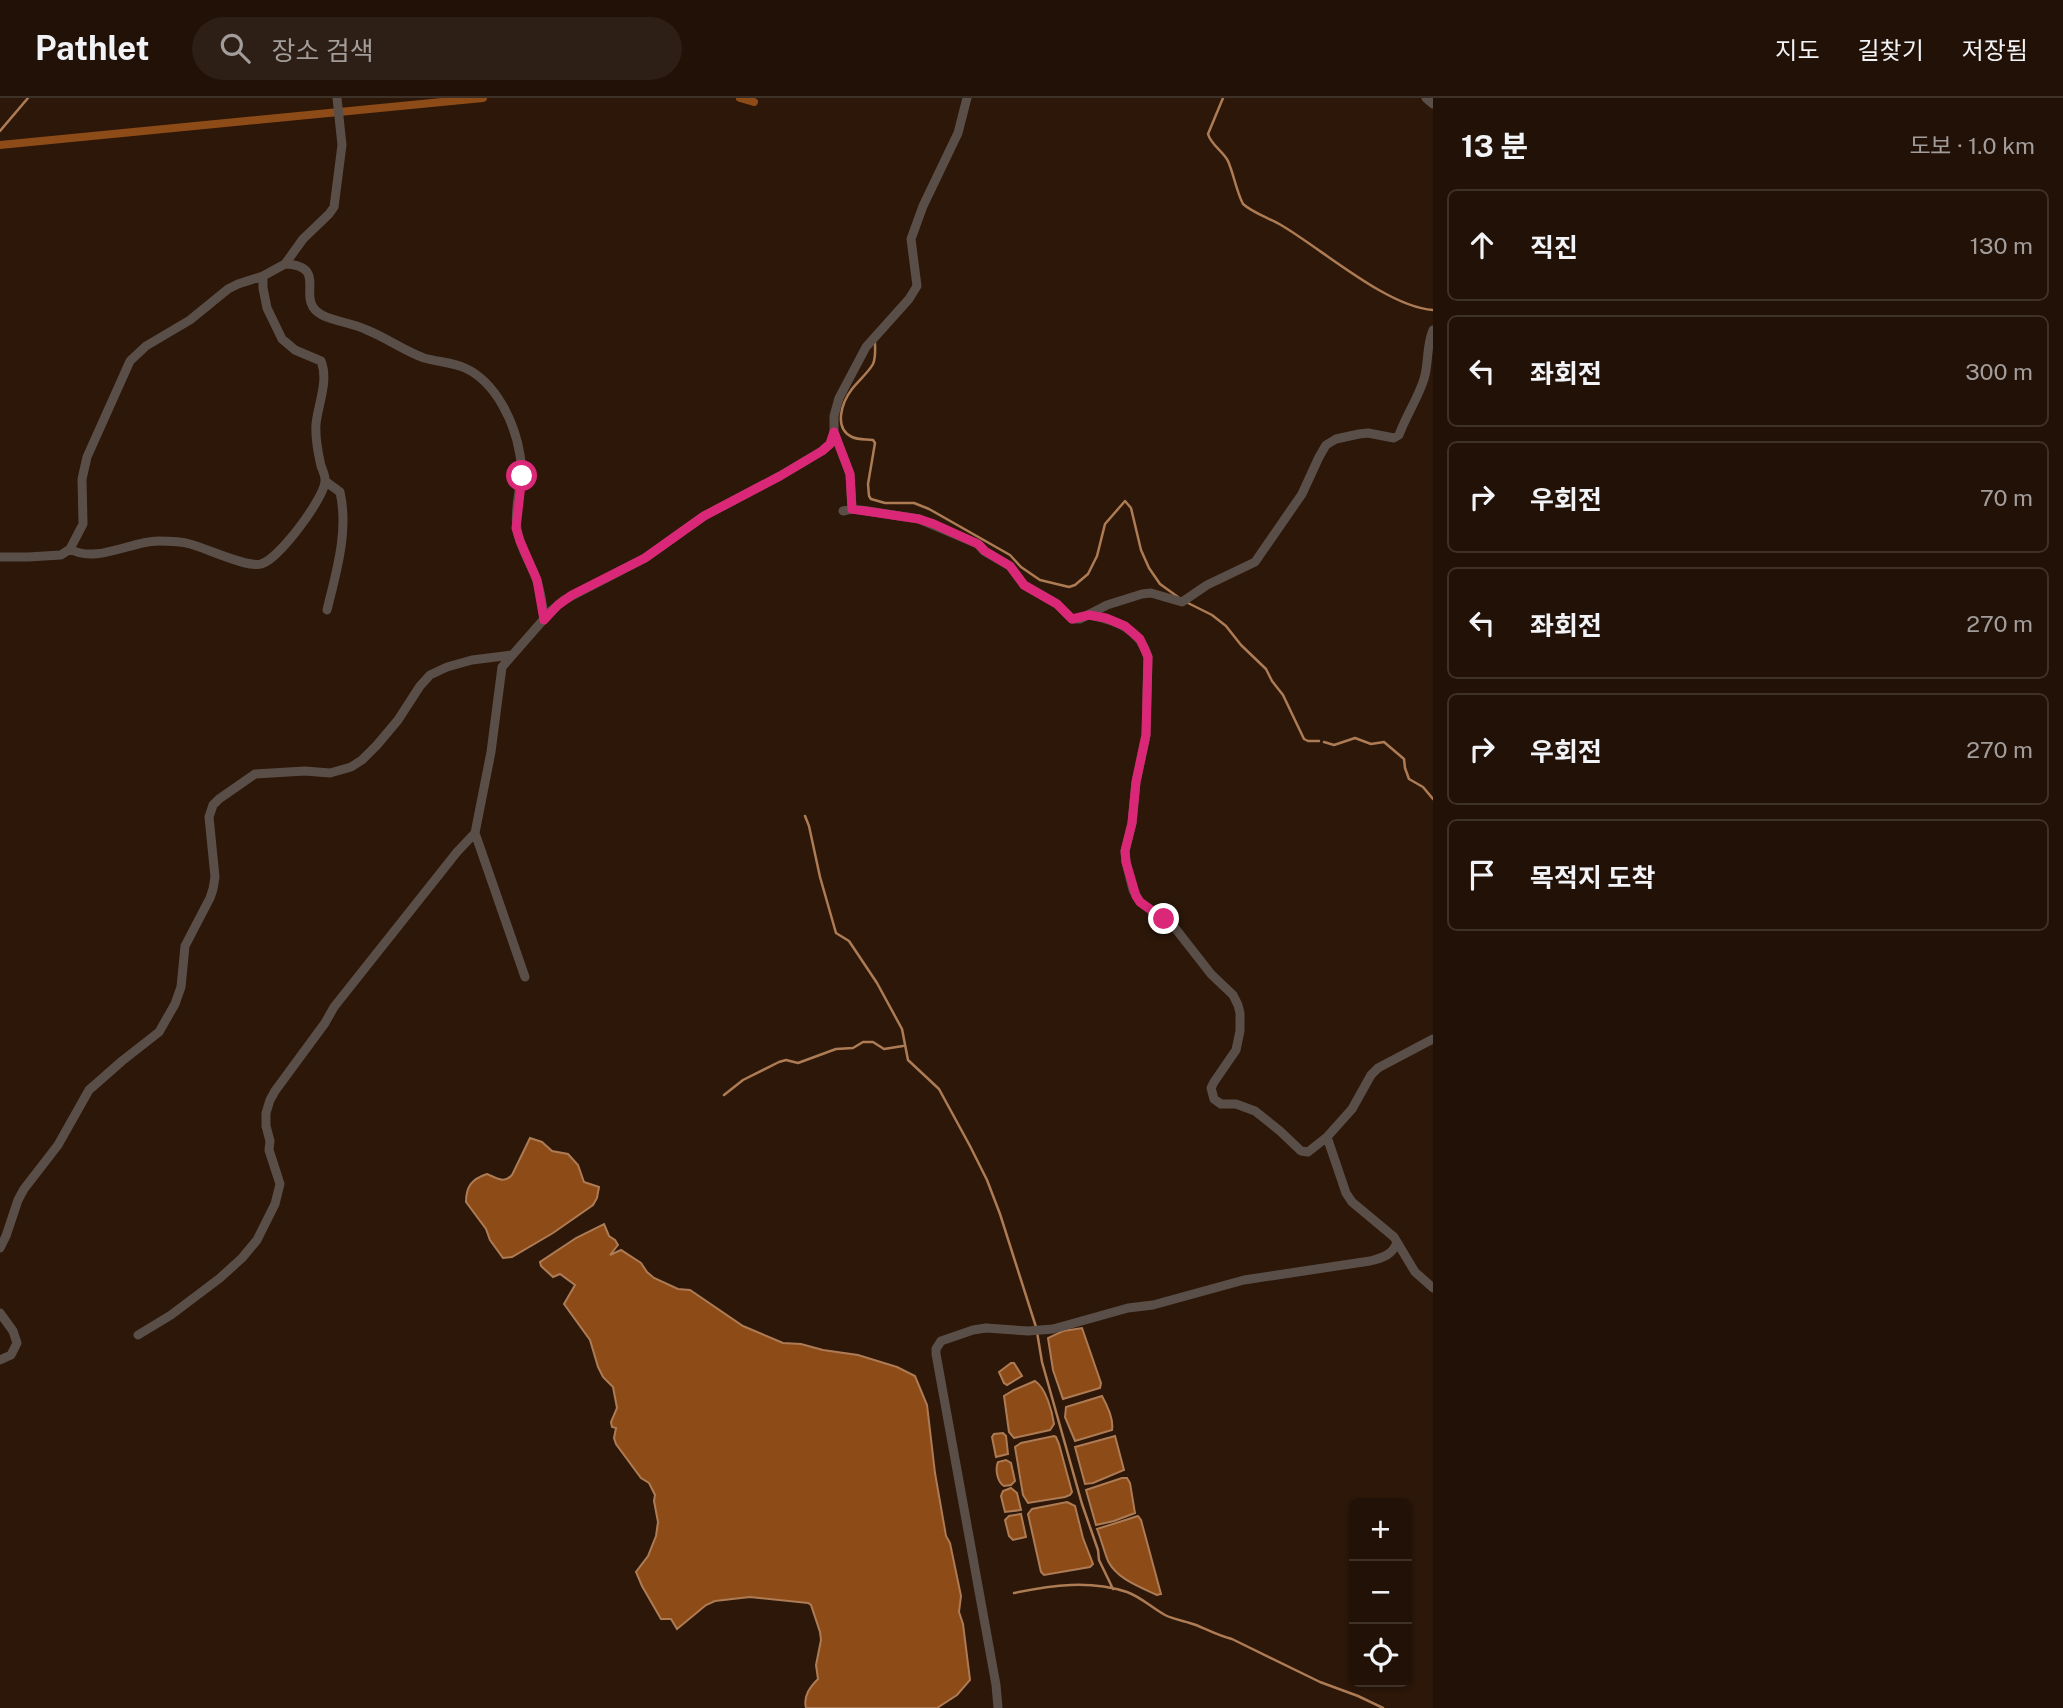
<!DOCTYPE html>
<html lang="ko">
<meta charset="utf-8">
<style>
:root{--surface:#211107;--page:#2d1f15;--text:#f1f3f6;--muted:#a29d9b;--line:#3e3128}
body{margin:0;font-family:"Public Sans","Noto Sans KR",sans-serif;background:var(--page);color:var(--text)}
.controls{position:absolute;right:21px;bottom:21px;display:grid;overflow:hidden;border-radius:10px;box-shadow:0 2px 5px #0004}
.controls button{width:63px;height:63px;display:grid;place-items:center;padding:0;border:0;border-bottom:2px solid var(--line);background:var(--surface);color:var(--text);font:35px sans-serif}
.stop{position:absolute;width:21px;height:21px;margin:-16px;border:5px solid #db2777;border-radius:50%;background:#fff}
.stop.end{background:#db2777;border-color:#fff;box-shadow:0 2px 7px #0008}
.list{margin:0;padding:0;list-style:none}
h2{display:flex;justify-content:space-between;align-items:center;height:91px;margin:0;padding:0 28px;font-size:30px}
h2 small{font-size:23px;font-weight:400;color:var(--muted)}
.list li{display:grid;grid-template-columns:46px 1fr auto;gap:21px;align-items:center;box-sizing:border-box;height:112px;margin:0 14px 14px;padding:0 14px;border:2px solid var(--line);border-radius:10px}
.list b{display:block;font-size:26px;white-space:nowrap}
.list em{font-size:23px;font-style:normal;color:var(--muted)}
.icon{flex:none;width:38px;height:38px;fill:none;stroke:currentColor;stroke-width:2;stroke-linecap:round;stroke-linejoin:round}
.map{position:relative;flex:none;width:1433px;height:1610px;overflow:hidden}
header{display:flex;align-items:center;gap:42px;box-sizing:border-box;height:98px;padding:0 35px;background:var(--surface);border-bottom:2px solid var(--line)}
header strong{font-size:33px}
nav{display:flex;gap:38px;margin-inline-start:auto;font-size:24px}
.search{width:490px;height:63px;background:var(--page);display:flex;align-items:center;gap:18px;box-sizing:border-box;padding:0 24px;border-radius:38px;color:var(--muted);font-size:26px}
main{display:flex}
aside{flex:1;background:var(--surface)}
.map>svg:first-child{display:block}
.water{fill:#8d4b18;stroke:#ad7b54;stroke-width:2}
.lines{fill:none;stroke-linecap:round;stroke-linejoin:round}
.stream{stroke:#ad7b54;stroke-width:2.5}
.canal{stroke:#8d4b18;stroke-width:8}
.minor{stroke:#5a4f48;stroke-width:9}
.route{stroke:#db2777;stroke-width:9}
</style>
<header>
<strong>Pathlet</strong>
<div class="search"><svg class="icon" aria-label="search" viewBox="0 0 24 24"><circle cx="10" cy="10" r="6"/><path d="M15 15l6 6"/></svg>장소 검색</div>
<nav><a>지도</a><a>길찾기</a><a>저장됨</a></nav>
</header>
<main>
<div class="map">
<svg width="1433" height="1610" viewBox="0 0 1433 1610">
<rect width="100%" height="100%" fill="#2c1709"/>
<path class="water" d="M530 1040 542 1044 552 1053 568 1056 578 1067 584 1084 599 1089 597 1100 593 1107 553 1135 512 1159 503 1160 490 1142 486 1131 466 1104C466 1088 472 1081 487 1076 497 1080 504 1086 512 1077Z
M604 1126 609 1138 615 1142 618 1147 610 1157 621 1152 641 1165 647 1174 654 1180 678 1191 690 1192 743 1228 783 1245 801 1246 823 1252 858 1257 897 1269 915 1278 927 1307 935 1375 946 1438 950 1445 961 1498 959 1514 963 1526 970 1582 957 1597 937 1610H806C803 1598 810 1589 818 1581L816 1567 821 1542 820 1534 811 1507 808 1505 750 1499 715 1503 706 1507 677 1531 671 1521H661L642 1488 636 1474 648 1458 656 1438 658 1424 654 1403 655 1397 649 1385 641 1380 616 1346 614 1340 616 1330 612 1329 611 1324 617 1310 613 1289 603 1279 598 1269 590 1242 564 1206 575 1187 560 1176 553 1179 541 1168 540 1164 576 1140Z
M1082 1230 1101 1285 1100 1290 1063 1301 1053 1272 1048 1240 1063 1233Z
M1011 1265H1014L1022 1278 1007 1287 1004 1285 999 1274Z
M1035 1283C1046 1290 1052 1313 1054 1326L1050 1332 1014 1340 1009 1334 1004 1298 1014 1292Z
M1102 1298C1107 1307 1114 1321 1112 1332L1075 1343 1065 1319 1066 1309Z
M1003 1335 1006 1338 1008 1356 996 1359 992 1339 994 1336Z
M1054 1338 1056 1339 1059 1346 1072 1394 1070 1397 1065 1399 1028 1405 1023 1397 1015 1349 1021 1345Z
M1115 1338 1124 1372 1093 1385 1085 1386 1075 1349Z
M1006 1362 1011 1365 1015 1383 1011 1387 1004 1388C997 1384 995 1371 998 1364Z
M1122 1380H1127L1130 1385 1135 1415 1114 1423 1096 1427 1086 1392Z
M1011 1390 1017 1395 1021 1412 1005 1414 1001 1398 1003 1393Z
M1067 1404 1075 1408 1083 1440 1093 1466 1090 1469 1044 1477 1041 1474 1028 1416 1032 1411Z
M1021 1416 1026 1439 1013 1442 1009 1438 1005 1422 1009 1418Z
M1138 1418 1141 1422 1161 1496 1157 1497C1140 1489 1117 1481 1108 1463 1104 1453 1101 1441 1097 1431Z"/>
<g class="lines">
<path class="stream" d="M1223 0 1208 36C1211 47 1223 53 1228 63 1234 77 1236 92 1243 106 1253 115 1269 120 1281 127 1322 151 1387 209 1433 212
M0 33 28 0
M875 245C875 252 876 259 873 266 868 275 858 283 852 291 842 304 833 330 852 339 858 342 866 341 873 342L875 345 868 386 869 398 871 401 885 405H914L929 411 1010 457 1021 469 1040 482 1069 489 1075 487 1088 476 1097 458 1105 426 1125 403 1131 410 1141 452 1149 470 1160 486 1178 499
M1186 504 1212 517 1226 528 1241 547 1266 571 1272 583 1283 597 1304 641 1308 643H1319
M1324 644 1334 647 1355 640 1371 646 1384 644 1404 661 1405 670 1409 681 1423 689 1433 701
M805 718 809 728 820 779 836 835 849 843 877 885 902 931 908 962 939 991 970 1048 987 1082 1000 1116 1036 1229
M724 997 743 982 779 964 786 962 798 965 836 951 853 950 863 944H873L884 951 903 948
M1037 1234 1042 1264 1082 1406 1098 1452 1099 1462 1113 1491
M1014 1495C1053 1487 1089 1482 1127 1494 1141 1499 1152 1510 1165 1517 1175 1522 1186 1523 1196 1527 1208 1532 1219 1538 1232 1541L1320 1584 1358 1598 1383 1610"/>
<path class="canal" d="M740 0 754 4
M0 47 483 0"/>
<path class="minor" d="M1426 0 1433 6
M285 166C331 168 293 202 322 217 336 224 353 225 367 232 387 240 404 253 424 260 438 264 452 264 465 270 496 284 515 325 520 357 525 382 513 406 517 431 519 448 530 464 536 480 541 494 543 508 544 522
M325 383 340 394C349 433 336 475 327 512
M852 411 850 376 834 334V318L839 300 866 249 909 201 917 188 911 141 923 108 958 35 967 0
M843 413 852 411 868 413 919 421 978 446 984 453 1010 468 1024 487 1057 506 1072 521H1080L1107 507 1142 496 1151 495 1182 504 1207 487 1255 464 1302 396 1319 359 1326 347 1336 341 1359 336 1368 335 1394 340 1399 337C1406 318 1418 300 1424 281 1429 265 1426 248 1433 232
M70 451C95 466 132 443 158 443 169 443 180 443 190 446 206 450 247 470 261 466 278 462 323 402 325 384 326 379 323 373 321 368 318 355 315 340 316 326 318 306 329 283 321 263L295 252 282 241 267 210 263 190V178
M0 459H28L61 457 70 451 83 426 82 381 87 359 130 263 146 248 190 222 228 191 238 186 263 178 285 166 303 141 329 116 334 109 342 47 337 0
M1089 517C1116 522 1140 531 1148 559L1146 637 1136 684 1132 725 1125 753 1126 764 1133 792 1140 804 1175 830 1211 876 1233 897 1238 907 1240 915V933L1236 952 1214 984 1211 990 1214 1001 1221 1006H1236L1255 1013 1280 1033 1301 1053 1308 1054 1327 1039
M525 879 475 735 491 654 502 569 551 513 564 502 645 460 704 418 780 378 822 353 830 346 834 334
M1433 941 1378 970 1371 977 1352 1011 1327 1039 1346 1095 1352 1104 1394 1139 1415 1174 1433 1190
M0 1150 6 1138 18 1102 24 1091 58 1047 89 992 122 963 159 934 175 906 181 889 185 848 210 800 213 791 215 779 209 719 213 707 219 701 255 676 305 673 330 675 351 669 362 662 377 647 398 622 420 588 430 577 447 569 472 562 512 557
M0 1215 13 1233 17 1245 11 1257 0 1262
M138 1237 171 1217 220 1180 242 1160 257 1142 275 1106 280 1086 269 1052 270 1043 266 1028V1015L270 1002 275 993 325 925 334 909 457 754 475 735
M998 1610 996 1587 936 1256V1251L941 1243 973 1232 986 1230 1028 1233 1053 1231 1128 1210 1153 1207 1244 1182 1370 1163C1382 1160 1393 1157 1397 1144"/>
</g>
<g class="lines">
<path class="route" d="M522 378 516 430 520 443 537 482 544 522 558 507 572 497 645 460 704 418 780 378 822 353 830 346 834 334 850 376 852 411 919 421 934 426 978 446 985 453 1010 468 1024 487 1057 506 1072 521 1089 517 1106 520 1125 528 1140 541 1148 559 1146 637 1136 684 1132 725 1125 753 1126 764 1136 798 1140 804 1164 821"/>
</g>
</svg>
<div class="controls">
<button>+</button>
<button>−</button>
<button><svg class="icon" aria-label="locate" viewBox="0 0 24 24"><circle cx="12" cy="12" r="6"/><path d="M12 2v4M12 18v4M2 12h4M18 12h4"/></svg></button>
</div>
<div class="stop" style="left:522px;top:378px"></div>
<div class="stop end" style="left:1164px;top:821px"></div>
</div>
<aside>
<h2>13 분<small>도보 · 1.0 km</small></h2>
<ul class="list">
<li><svg class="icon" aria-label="ahead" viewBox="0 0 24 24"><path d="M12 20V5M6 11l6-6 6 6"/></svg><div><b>직진</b></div><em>130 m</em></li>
<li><svg class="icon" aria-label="left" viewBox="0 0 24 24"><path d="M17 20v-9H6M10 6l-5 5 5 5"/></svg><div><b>좌회전</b></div><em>300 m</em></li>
<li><svg class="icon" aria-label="right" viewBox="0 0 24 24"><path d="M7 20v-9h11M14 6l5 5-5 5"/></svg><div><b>우회전</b></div><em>70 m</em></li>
<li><svg class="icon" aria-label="left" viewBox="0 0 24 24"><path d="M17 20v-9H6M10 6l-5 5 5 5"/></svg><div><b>좌회전</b></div><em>270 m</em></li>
<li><svg class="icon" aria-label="right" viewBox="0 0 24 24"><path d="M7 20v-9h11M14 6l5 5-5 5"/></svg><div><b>우회전</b></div><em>270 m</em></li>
<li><svg class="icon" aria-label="arrive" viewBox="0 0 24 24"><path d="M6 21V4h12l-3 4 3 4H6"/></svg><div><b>목적지 도착</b></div></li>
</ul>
</aside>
</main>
